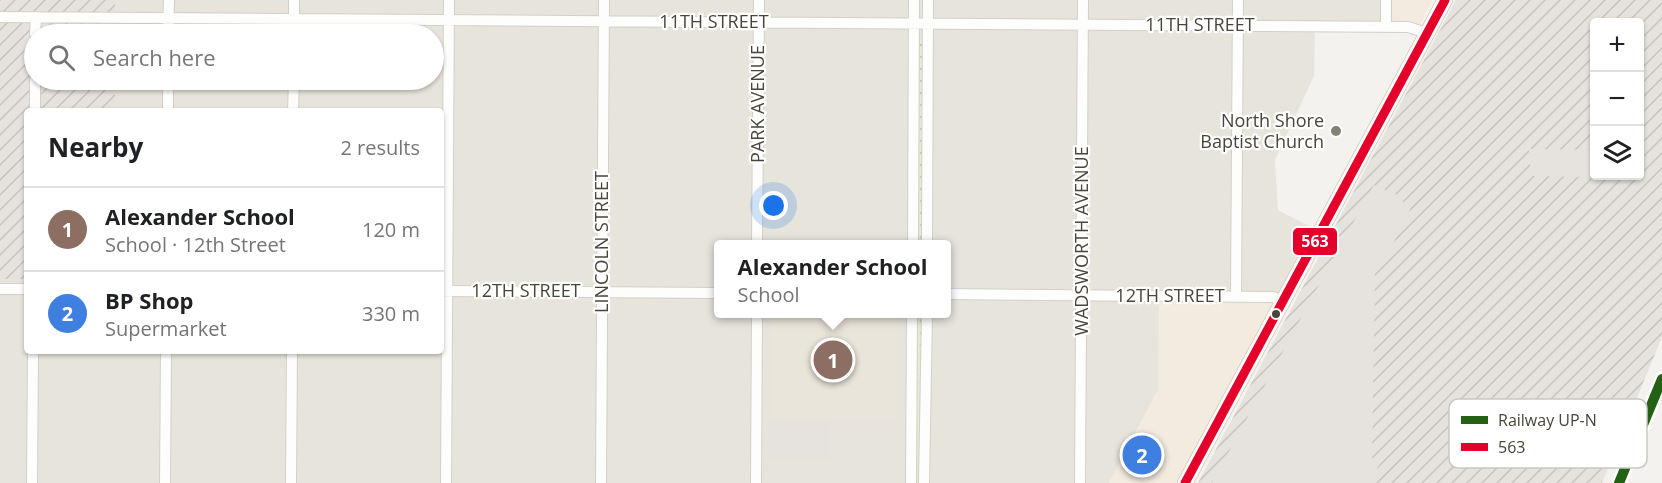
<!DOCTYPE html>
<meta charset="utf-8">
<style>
:root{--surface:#fff;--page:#f6f6f6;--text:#202124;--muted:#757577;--line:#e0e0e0;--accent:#868178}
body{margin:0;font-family:"Open Sans",sans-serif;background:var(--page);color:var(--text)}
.controls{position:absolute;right:18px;top:18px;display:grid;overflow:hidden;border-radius:6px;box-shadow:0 2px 4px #0004}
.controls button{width:54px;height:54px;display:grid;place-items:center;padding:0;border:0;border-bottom:2px solid var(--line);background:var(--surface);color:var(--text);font:30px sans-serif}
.you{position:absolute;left:774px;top:206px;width:21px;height:21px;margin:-15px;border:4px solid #fff;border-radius:50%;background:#1a73e8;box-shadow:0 0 0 9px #1a73e833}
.badge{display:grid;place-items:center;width:39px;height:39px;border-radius:50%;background:var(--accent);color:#fff;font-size:20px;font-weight:700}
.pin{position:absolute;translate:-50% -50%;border:3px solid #fff;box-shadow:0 2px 6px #0006}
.popup{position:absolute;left:714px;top:240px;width:237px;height:78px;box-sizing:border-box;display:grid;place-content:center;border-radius:6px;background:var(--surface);filter:drop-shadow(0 2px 4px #0005);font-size:20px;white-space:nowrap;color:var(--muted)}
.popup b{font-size:22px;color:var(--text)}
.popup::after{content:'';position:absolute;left:50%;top:100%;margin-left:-12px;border:12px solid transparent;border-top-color:var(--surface)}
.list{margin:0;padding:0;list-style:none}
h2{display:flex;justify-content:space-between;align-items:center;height:78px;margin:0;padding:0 24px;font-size:26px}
h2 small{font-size:20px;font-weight:400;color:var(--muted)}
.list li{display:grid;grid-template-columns:39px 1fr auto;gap:18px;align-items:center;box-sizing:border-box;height:84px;padding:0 24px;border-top:2px solid var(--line)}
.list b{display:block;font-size:22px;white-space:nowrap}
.list p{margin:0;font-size:20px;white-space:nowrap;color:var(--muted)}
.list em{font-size:20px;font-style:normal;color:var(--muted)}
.icon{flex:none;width:33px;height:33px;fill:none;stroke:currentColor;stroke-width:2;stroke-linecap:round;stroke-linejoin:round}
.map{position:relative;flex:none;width:1662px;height:483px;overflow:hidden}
.search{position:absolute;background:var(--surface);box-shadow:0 2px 4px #0004;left:24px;top:24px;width:420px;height:66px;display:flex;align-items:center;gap:15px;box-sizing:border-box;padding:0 21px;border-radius:33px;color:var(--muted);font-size:22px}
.panel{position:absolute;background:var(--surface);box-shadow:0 2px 4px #0004;left:24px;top:108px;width:420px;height:246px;border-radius:6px}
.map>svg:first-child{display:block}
.residential{fill:#e7e4dc;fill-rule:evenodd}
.commercial{fill:#f3ebdf}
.industrial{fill:url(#industrial-furrows);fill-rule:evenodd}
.education{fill:#eae5da}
.grass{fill:url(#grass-dots)}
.parking{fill:#e6e3df}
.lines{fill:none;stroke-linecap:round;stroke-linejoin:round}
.minor-casing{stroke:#d2d0cb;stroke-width:12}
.highway-casing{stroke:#ccbfa9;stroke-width:16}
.minor{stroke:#fdfdfc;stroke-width:10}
.highway{stroke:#ede8db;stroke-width:15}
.bus-1-casing{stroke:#fff;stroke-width:14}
.bus-1{stroke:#e4002b;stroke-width:9}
.rail-1-casing{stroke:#fff;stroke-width:15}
.rail-1{stroke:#236214;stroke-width:10}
.poi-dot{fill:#868178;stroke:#fff;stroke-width:2}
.bus-dot{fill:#4b4439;stroke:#fff;stroke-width:2}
.labels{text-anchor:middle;stroke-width:4.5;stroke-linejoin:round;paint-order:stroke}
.street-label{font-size:18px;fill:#4b4439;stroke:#fff}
.poi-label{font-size:18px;fill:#4b4439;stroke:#fff;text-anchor:end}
.key{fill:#fff;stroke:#c9c7c4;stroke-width:1.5}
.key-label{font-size:16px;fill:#4b4439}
.line-badge{stroke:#fff;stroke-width:2}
.badge-label{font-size:16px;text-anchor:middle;font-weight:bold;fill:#fff}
</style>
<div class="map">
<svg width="1662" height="483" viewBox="0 0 1662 483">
<defs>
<pattern id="industrial-furrows" width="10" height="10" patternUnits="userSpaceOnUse" patternTransform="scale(1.5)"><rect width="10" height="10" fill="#e6e2de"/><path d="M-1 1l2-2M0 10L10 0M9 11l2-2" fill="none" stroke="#c7c3bf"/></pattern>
<pattern id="grass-dots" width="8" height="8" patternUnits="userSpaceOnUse" patternTransform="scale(1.5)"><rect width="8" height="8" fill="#e1eecf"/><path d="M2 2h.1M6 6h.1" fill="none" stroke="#c3cdb2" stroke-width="1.8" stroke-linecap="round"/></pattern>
</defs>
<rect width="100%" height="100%" fill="#f4f2ee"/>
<path class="residential" d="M115 0H1381L1380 26H1315L1314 76 1275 160 1278 210 1313 228 1277 296H1160L1158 390 1109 483H0V279H27V351H441V111H115V80H434V34H115ZM719 244H947V314H719Z"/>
<path class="commercial" d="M1381 0H1432L1420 26H1380Z
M1159 295 1277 296 1176 483H1109L1158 390Z"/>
<path class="industrial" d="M0 0H115V34H34V80H115V111H27V279H0Z
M1456 0H1662V337L1602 483H1198ZM1594 22H1640V176H1594Z"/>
<path class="education" d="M770 314H896V419L771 417Z"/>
<path class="grass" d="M922 39V244H917L919 40Z
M917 314H921L920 483H916Z"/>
<path class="parking" d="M1529 149 1594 150 1595 177 1531 176Z
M1374 185 1397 195 1410 210 1390 250 1378 261 1375 269 1372 458 1380 463 1369 483H1212L1320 283Z
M769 422H830V460H769Z"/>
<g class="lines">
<defs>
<path id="minor" d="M294 0V34
M0 17 1408 27 1427 33
M1386 27V0
M35 34 36 17
M168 34 169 0
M35 111V80
M168 111V80
M293 111 294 80
M757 244 759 0
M913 244 914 0
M927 244 928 0
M0 289H27
M441 291 719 293
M947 294 1273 297 1283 301
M1236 297 1238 0
M32 483 33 351
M165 483 166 351
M291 483 292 351
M446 483 449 0
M601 483 604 0
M756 483 757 314
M911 483 912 314
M924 483 927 314
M1080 483 1083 0"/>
<path id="highway" d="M1185 483 1445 0"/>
</defs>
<use href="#minor" class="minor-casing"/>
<use href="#highway" class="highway-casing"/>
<use href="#minor" class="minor"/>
<use href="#highway" class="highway"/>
<defs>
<path id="bus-1" d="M1185 483 1445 0"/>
</defs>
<use href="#bus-1" class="bus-1-casing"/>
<use href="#bus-1" class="bus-1"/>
<defs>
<path id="rail-1" d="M1619 483 1662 379"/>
</defs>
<use href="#rail-1" class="rail-1-casing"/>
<use href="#rail-1" class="rail-1"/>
</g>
<circle class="poi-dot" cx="1336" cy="131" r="6"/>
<circle class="bus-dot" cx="1276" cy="314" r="5"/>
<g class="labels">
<g class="street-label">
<text x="714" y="28">11TH STREET</text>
<text x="1200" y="31">11TH STREET</text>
<text transform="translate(758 104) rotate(-90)" y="6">PARK AVENUE</text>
<text transform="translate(1082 241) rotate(-90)" y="6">WADSWORTH AVENUE</text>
<text transform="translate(602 242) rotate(-90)" y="6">LINCOLN STREET</text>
<text x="526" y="297">12TH STREET</text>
<text x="1170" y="302">12TH STREET</text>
</g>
<g class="poi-label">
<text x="1324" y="127">North Shore<tspan x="1324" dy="21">Baptist Church</tspan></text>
</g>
</g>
<rect x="1449" y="399" width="198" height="69" rx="9" class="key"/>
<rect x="1461" y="416" width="27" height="8" fill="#236214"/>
<rect x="1461" y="443" width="27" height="8" fill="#e4002b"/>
<g class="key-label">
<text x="1498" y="426">Railway UP-N</text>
<text x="1498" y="453">563</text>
</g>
<rect class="line-badge" x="1292" y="227" width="46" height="29" rx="6" fill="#e4002b"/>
<g class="badge-label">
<text x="1315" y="247">563</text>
</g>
</svg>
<div class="controls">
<button>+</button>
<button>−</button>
<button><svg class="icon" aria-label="layers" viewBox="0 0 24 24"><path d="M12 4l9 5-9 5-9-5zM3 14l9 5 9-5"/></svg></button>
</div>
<div class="you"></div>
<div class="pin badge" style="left:833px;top:360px;background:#8d6e63">1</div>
<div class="popup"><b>Alexander School</b>School</div>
<div class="pin badge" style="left:1142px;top:455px;background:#3f7fe0">2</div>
<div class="search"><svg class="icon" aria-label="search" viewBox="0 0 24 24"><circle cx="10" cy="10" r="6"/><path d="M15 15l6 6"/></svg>Search here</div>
<section class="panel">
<h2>Nearby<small>2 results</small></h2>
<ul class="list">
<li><span class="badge" style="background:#8d6e63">1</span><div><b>Alexander School</b><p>School · 12th Street</p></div><em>120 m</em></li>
<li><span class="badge" style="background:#3f7fe0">2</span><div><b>BP Shop</b><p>Supermarket</p></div><em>330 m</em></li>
</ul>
</section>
</div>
